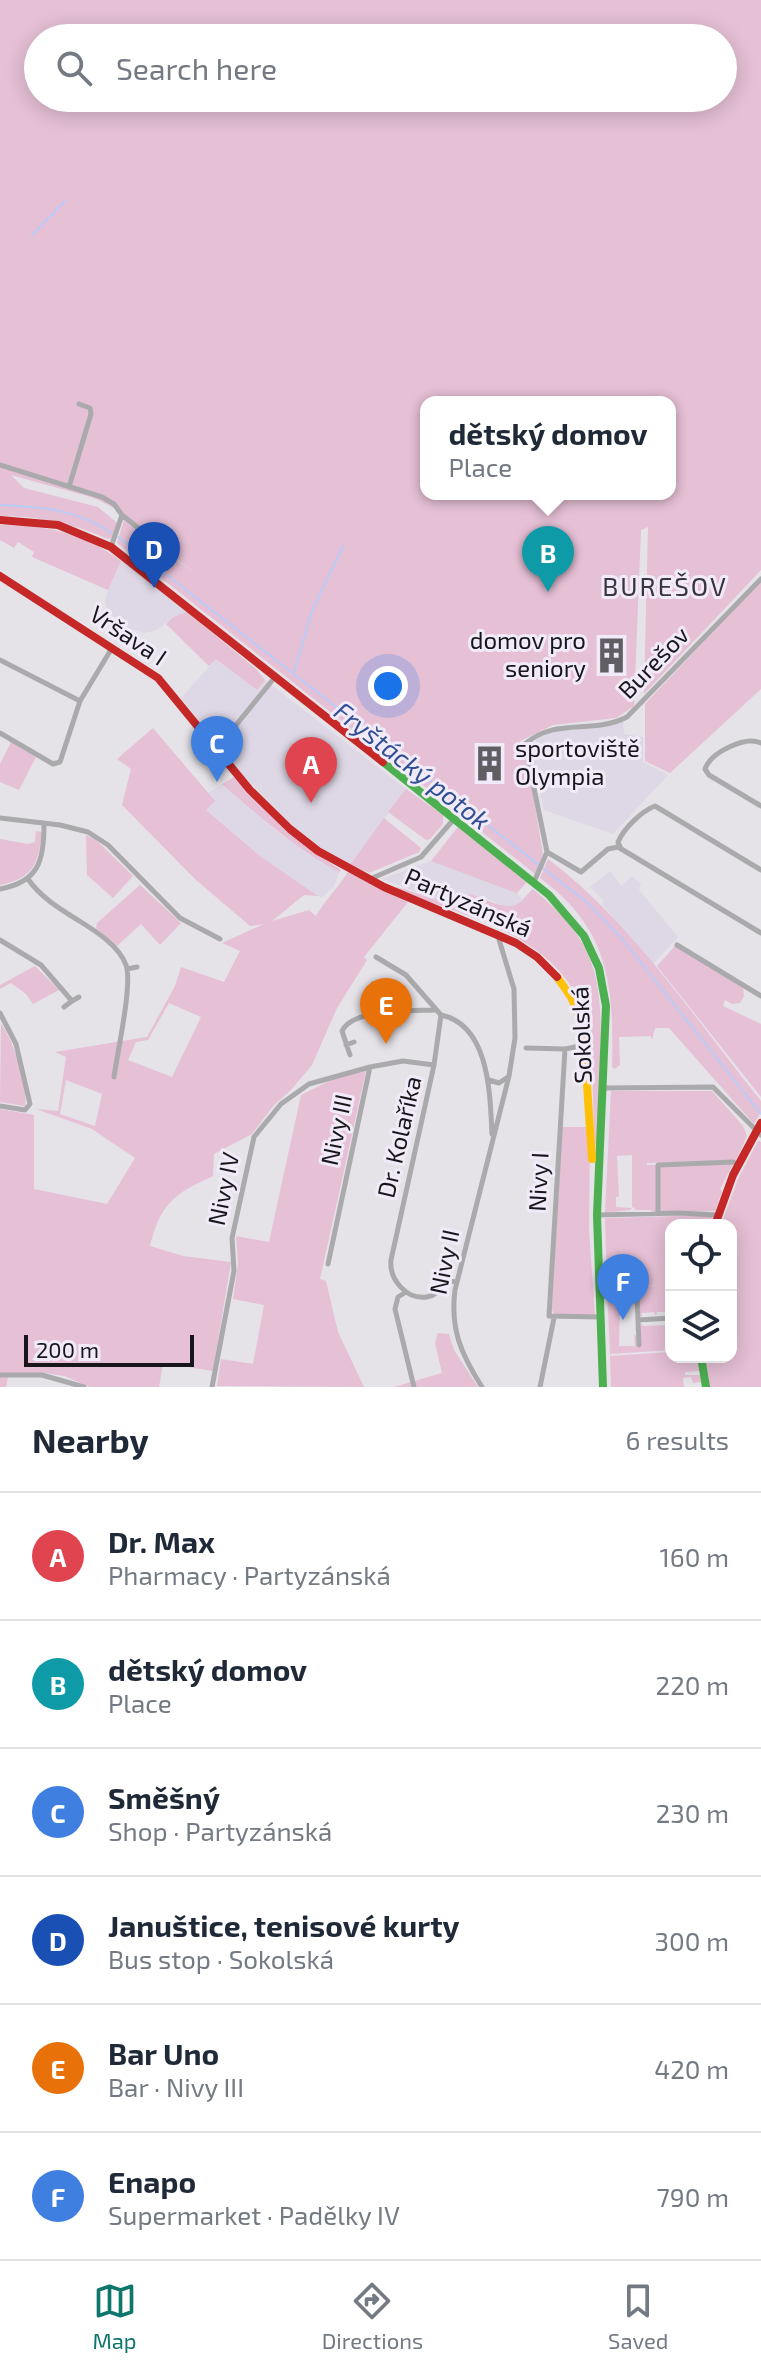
<!DOCTYPE html>
<meta charset="utf-8">
<style>
:root{--surface:#fff;--page:#f6f6f7;--text:#1f2937;--muted:#747a83;--line:#e0e1e3;--accent:#0f766e}
body{margin:0;font-family:"Exo 2",sans-serif;background:var(--page);color:var(--text)}
.controls{position:absolute;right:24px;bottom:24px;display:grid;overflow:hidden;border-radius:16px;box-shadow:0 4px 20px #0003}
.controls button{width:72px;height:72px;display:grid;place-items:center;padding:0;border:0;border-bottom:2px solid var(--line);background:var(--surface);color:var(--text);font:40px sans-serif}
.scale{position:absolute;left:24px;bottom:20px;width:170px;box-sizing:border-box;padding-left:8px;border:4px solid #18161b;border-top:0;font-size:22px;line-height:28px;white-space:nowrap;color:#18161b;-webkit-text-stroke:6px #f1ebf9;paint-order:stroke}
.you{position:absolute;left:388px;top:686px;width:28px;height:28px;margin:-20px;border:6px solid #fff;border-radius:50%;background:#1a73e8;box-shadow:0 0 0 12px #1a73e833}
.badge{display:grid;place-items:center;width:52px;height:52px;border-radius:50%;background:var(--accent);color:#fff;font-size:26px;font-weight:700}
.pin{position:absolute;translate:-50% -66px;filter:drop-shadow(0 2px 4px #0008)}
.pin::after{content:'';position:absolute;top:42px;width:28px;height:24px;background:inherit;clip-path:polygon(0 0,100% 0,50% 100%)}
.popup{position:absolute;left:420px;top:396px;width:256px;height:104px;box-sizing:border-box;display:grid;place-content:center;border-radius:16px;background:var(--surface);filter:drop-shadow(0 2px 6px #0005);font-size:26px;white-space:nowrap;color:var(--muted)}
.popup b{font-size:30px;color:var(--text)}
.popup::after{content:'';position:absolute;left:50%;top:100%;margin-left:-16px;border:16px solid transparent;border-top-color:var(--surface)}
.list{margin:0;padding:0;list-style:none}
h2{display:flex;justify-content:space-between;align-items:center;height:104px;margin:0;padding:0 32px;font-size:34px}
h2 small{font-size:26px;font-weight:400;color:var(--muted)}
.list li{display:grid;grid-template-columns:52px 1fr auto;gap:24px;align-items:center;box-sizing:border-box;height:128px;padding:0 32px;border-top:2px solid var(--line)}
.list b{display:block;font-size:30px;white-space:nowrap}
.list p{margin:0;font-size:26px;white-space:nowrap;color:var(--muted)}
.list em{font-size:26px;font-style:normal;color:var(--muted)}
.icon{flex:none;width:44px;height:44px;fill:none;stroke:currentColor;stroke-width:2;stroke-linecap:round;stroke-linejoin:round}
.map{position:relative;flex:none;width:761px;height:1387px;overflow:hidden}
.search{position:absolute;background:var(--surface);box-shadow:0 4px 20px #0003;left:24px;right:24px;top:24px;height:88px;display:flex;align-items:center;gap:20px;box-sizing:border-box;padding:0 28px;border-radius:44px;color:var(--muted);font-size:30px}
.sheet{height:872px;background:var(--surface)}
nav{display:flex;justify-content:space-around;align-items:center;box-sizing:border-box;height:112px;border-top:2px solid var(--line);background:var(--surface);font-size:22px;color:var(--muted)}
nav a{display:grid;justify-items:center;gap:4px}
nav .on{color:var(--accent)}
.map>svg:first-child{display:block}
.built{fill:#ded7e5}
.green{fill:#e6c0d5;fill-rule:evenodd}
.lines{fill:none;stroke-linecap:round;stroke-linejoin:round}
.stream{stroke:#baccf8;stroke-width:2}
.street{stroke:#aaaaac;stroke-width:5}
.fast{stroke:#4caf50;stroke-width:8}
.slow{stroke:#ffc107;stroke-width:8}
.jam{stroke:#c62828;stroke-width:8}
.labels{text-anchor:middle;stroke-width:6;stroke-linejoin:round;paint-order:stroke}
.street-label{font-size:24px;fill:#18161b;stroke:#f1ebf9}
.poi-label{font-size:24px;fill:#18161b;stroke:#f1ebf9;text-anchor:end}
.neighbourhood-label{font-size:26px;letter-spacing:2px;fill:#39343e;stroke:#f1ebf9}
.water-label{font-size:26px;font-style:italic;fill:#304e94;stroke:#f1ebf9}
</style>
<div class="map">
<svg width="761" height="1387" viewBox="0 0 761 1387">
<rect width="100%" height="100%" fill="#e5e2e8"/>
<path class="built" d="M121 561 187 612 173 617 157 630 144 633 128 628 108 611 105 603 108 590Z
M216 659 257 690 265 680 406 789 350 865 332 857 287 820 237 769 217 743 219 739 217 741 181 698Z
M623 721 624 734 643 737V762L668 775 613 834 544 810 531 751 537 739 552 731 599 728Z
M224 783 276 831 339 872 334 886 321 898 260 856 205 809 208 793Z
M431 861 514 890 522 899 518 905 506 908 487 898 466 900 463 909 382 879Z
M610 871 621 886 632 876 641 884 639 890 678 937 653 964 602 904 604 901 590 887Z"/>
<path class="green" d="M0 0H761V570L644 694 648 527 641 530 634 706 616 718 553 725 520 741 529 767 543 855 535 874 117 543 124 520 127 521 198 576 116 509 94 498 11 475 24 488 98 507 117 523 112 538 108 539C73 523 38 516 0 516ZM38 38H723V98H38ZM426 402H670V494H426Z
M0 525C45 525 84 533 121 561L108 590 32 557 34 552 18 542 14 548 0 540Z
M761 581V689L670 773 645 761V704Z
M187 612 256 669 265 680 257 690 216 659 209 666 166 624 173 617Z
M153 728 215 801 206 810 260 856 318 896 304 895 272 921 309 910 316 916C325 900 338 888 348 872L408 902 364 957 367 960 337 1008 312 1065 291 1090 274 1105 252 1134 214 1154 213 1176C175 1193 160 1204 150 1246L183 1256 231 1262 213 1371 163 1363 159 1387H90L64 1376 46 1373H9L6 1387H0V1109L34 1115V1189L107 1204 135 1158 92 1129 36 1109 58 1111 66 1057 55 1052 147 1037 175 986 181 967 224 982 240 951 222 943 264 924 250 926 196 880 122 805 131 769 117 759ZM169 1003 201 1017 172 1077 128 1060 136 1042 148 1040ZM66 1080 102 1094 95 1126 60 1114Z
M11 742 36 757 19 790 0 782V764Z
M234 777C267 812 299 844 341 870L339 872C296 849 259 816 222 784Z
M406 789 443 815V824L430 839 426 840 388 812Z
M384 818 421 848 419 852 369 873 350 865Z
M458 827 527 882 517 893 431 861Z
M36 831 42 832C38 864 34 878 0 885V839L28 844 35 842Z
M86 835 96 840 133 876 113 898 87 875Z
M548 859C631 921 696 1020 761 1101V1112L754 1124 669 1028H655L652 1040 651 1036 619 1037 620 1065 615 1069 612 1067C614 987 610 929 540 878Z
M140 885 181 923 160 945 141 924 117 946 96 928 97 923Z
M397 887 463 908 469 894C483 897 508 913 519 903 524 899 528 893 533 889 597 942 603 978 600 1058 599 1086 598 1115 597 1144H595C592 1105 595 1060 586 1021 565 937 466 916 396 890Z
M675 946 743 988 744 996 740 1003 732 1004 725 1000 723 1006 761 1024V1097L657 966Z
M35 966 59 990 33 1004 26 994 11 983 0 989V985Z
M1 1024C13 1038 29 1090 25 1106L0 1102Z
M366 1071 320 1279 326 1281 338 1332 364 1387 217 1386 221 1359 253 1364 264 1305 233 1299 238 1264 236 1236 269 1242 301 1095 333 1079Z
M611 1091H712L743 1126 747 1136 736 1160 647 1163V1165L733 1164 720 1189 722 1191 715 1211 651 1212 653 1210H636L633 1207 630 1210 605 1213ZM632 1155V1208L616 1207V1197H619L617 1156Z
M562 1127H590L589 1230 595 1315 554 1314 552 1310Z
M758 1141 761 1142V1387H708L703 1357H731V1225H721L738 1179Z
M714 1215 710 1225H671V1312H657L656 1316 654 1312 642 1313V1318L636 1302 633 1305V1294L617 1295 618 1305H620L619 1346H635L634 1335 637 1336 642 1323 643 1326 671 1325V1350L610 1354 607 1288 660 1285 607 1286 605 1218Z
M438 1333 449 1334 454 1350 478 1387H394L442 1373 435 1343Z
M671 1352V1357H697L699 1371 685 1372V1375H700L701 1382 693 1383 691 1377 683 1378 684 1387H611L610 1356Z"/>
<g class="lines">
<path class="stream" d="M32 235 65 201
M0 505C41 507 78 509 113 534
M118 537 589 904 623 940 761 1114
M294 671 312 611 343 546"/>
<path class="street" d="M0 465 102 497 114 504 122 515 111 547
M69 487 91 414 90 408 79 404
M122 515 169 553 174 546
M0 660 80 701
M0 733 53 764 60 762 80 701 112 648
M761 743C745 736 711 752 705 769L709 775 761 806
M219 746 275 677
M0 818 60 825 88 832 108 845 180 918 220 939
M621 849 618 842C624 828 642 811 655 806L761 870
M547 852 581 872 608 849 618 847 761 933
M28 879C41 898 62 910 81 922 97 932 119 946 126 965 133 983 117 1054 114 1077
M370 879 421 857 454 819
M534 882 547 852 525 744C556 717 592 735 627 717L761 579
M0 889C39 882 44 860 44 825
M0 940 41 965 72 1001 64 1007
M677 945 761 996
M376 957 406 975 441 1015 434 1065 391 1260C389 1280 407 1300 427 1297 436 1296 442 1287 448 1281L457 1282
M127 969 137 967
M373 984 383 990 404 1011
M72 1001 79 997
M0 1013 16 1044 30 1104 25 1110 0 1106
M441 1015C490 1025 490 1096 492 1134
M346 1045 354 1042
M526 1048 565 1049 585 1045
M565 1049 549 1316 600 1317
M350 1055 342 1031C353 1008 412 1011 435 1010
M489 1080 499 1083 508 1077
M604 1088 713 1087 761 1135
M658 1213V1165L733 1162 739 1164
M597 1215 679 1213 718 1215
M328 1264 370 1067 403 1061 434 1065
M406 1292 398 1297 395 1309 414 1387
M637 1295 639 1345
M638 1320 671 1318
M0 1375H42L84 1387
M212 1387 234 1271 232 1238 254 1137 281 1104 309 1084 370 1067
M482 1387C461 1354 450 1329 455 1290L509 1076 515 1038 514 989 497 933
M540 1387 554 1318"/>
<path class="fast" d="M383 762 549 895 584 936 599 968 606 1006 597 1215 603 1387
M701 1357 706 1387"/>
<path class="slow" d="M557 977 571 997 583 1025 592 1159"/>
<path class="jam" d="M0 520 58 525 111 547 383 762
M0 576 158 678 250 790 290 829 318 851 384 887 516 943 537 957 557 977
M715 1225 733 1175 761 1123"/>
</g>
<defs>
<symbol id="building-bare" viewBox="-9 -9 18 18"><path d="M-4-6H4V6H1V3H-1V6H-4ZM-2.5-4.3h1.7v1.8h-1.7ZM.8-4.3h1.7v1.8H.8ZM-2.5-1h1.7V.8h-1.7ZM.8-1h1.7V.8H.8Z" fill="#605d63" stroke="#f1ebf9" stroke-width="2.5" paint-order="stroke"/></symbol>
</defs>
<g fill-rule="evenodd">
<use href="#building-bare" x="586" y="630" width="51" height="51"/>
<use href="#building-bare" x="464" y="738" width="51" height="51"/>
</g>
<g class="labels">
<g class="street-label">
<text transform="translate(128 636) rotate(34)" y="8">Vršava I</text>
<text transform="translate(654 663) rotate(-46)" y="8">Burešov</text>
<text transform="translate(468 903) rotate(24)" y="8">Partyzánská</text>
<text transform="translate(582 1035) rotate(-92)" y="8">Sokolská</text>
<text transform="translate(337 1130) rotate(-78)" y="8">Nivy III</text>
<text transform="translate(400 1137) rotate(-77)" y="8">Dr. Kolaříka</text>
<text transform="translate(539 1182) rotate(-87)" y="8">Nivy I</text>
<text transform="translate(224 1189) rotate(-78)" y="8">Nivy IV</text>
<text transform="translate(445 1262) rotate(-78)" y="8">Nivy II</text>
</g>
<g class="poi-label">
<text x="586" y="649">domov pro<tspan x="586" dy="28">seniory</tspan></text>
<text x="515" y="757" text-anchor="start">sportoviště<tspan x="515" dy="28">Olympia</tspan></text>
</g>
<g class="neighbourhood-label">
<text x="665" y="596">BUREŠOV</text>
</g>
<g class="water-label">
<text transform="translate(412 766) rotate(38)" y="9">Fryštácký potok</text>
</g>
</g>
</svg>
<div class="controls">
<button><svg class="icon" aria-label="locate" viewBox="0 0 24 24"><circle cx="12" cy="12" r="6"/><path d="M12 2v4M12 18v4M2 12h4M18 12h4"/></svg></button>
<button><svg class="icon" aria-label="layers" viewBox="0 0 24 24"><path d="M12 4l9 5-9 5-9-5zM3 14l9 5 9-5"/></svg></button>
</div>
<div class="scale">200 m</div>
<div class="you"></div>
<div class="pin badge" style="left:311px;top:803px;background:#e0444e">A</div>
<div class="pin badge" style="left:548px;top:592px;background:#0f9aa8">B</div>
<div class="popup"><b>dětský domov</b>Place</div>
<div class="pin badge" style="left:217px;top:782px;background:#3f7fe0">C</div>
<div class="pin badge" style="left:154px;top:588px;background:#1a4fb4">D</div>
<div class="pin badge" style="left:386px;top:1044px;background:#e8710a">E</div>
<div class="pin badge" style="left:623px;top:1320px;background:#3f7fe0">F</div>
<div class="search"><svg class="icon" aria-label="search" viewBox="0 0 24 24"><circle cx="10" cy="10" r="6"/><path d="M15 15l6 6"/></svg>Search here</div>
</div>
<section class="sheet">
<h2>Nearby<small>6 results</small></h2>
<ul class="list">
<li><span class="badge" style="background:#e0444e">A</span><div><b>Dr. Max</b><p>Pharmacy · Partyzánská</p></div><em>160 m</em></li>
<li><span class="badge" style="background:#0f9aa8">B</span><div><b>dětský domov</b><p>Place</p></div><em>220 m</em></li>
<li><span class="badge" style="background:#3f7fe0">C</span><div><b>Směšný</b><p>Shop · Partyzánská</p></div><em>230 m</em></li>
<li><span class="badge" style="background:#1a4fb4">D</span><div><b>Januštice, tenisové kurty</b><p>Bus stop · Sokolská</p></div><em>300 m</em></li>
<li><span class="badge" style="background:#e8710a">E</span><div><b>Bar Uno</b><p>Bar · Nivy III</p></div><em>420 m</em></li>
<li><span class="badge" style="background:#3f7fe0">F</span><div><b>Enapo</b><p>Supermarket · Padělky IV</p></div><em>790 m</em></li>
</ul>
</section>
<nav>
<a class="on"><svg class="icon" aria-label="map" viewBox="0 0 24 24"><path d="M3 6l6-2 6 2 6-2v14l-6 2-6-2-6 2zM9 4v14M15 6v14"/></svg>Map</a>
<a><svg class="icon" aria-label="directions" viewBox="0 0 24 24"><path d="M12 3l9 9-9 9-9-9zM9 14v-3h6M13 9l2 2-2 2"/></svg>Directions</a>
<a><svg class="icon" aria-label="saved" viewBox="0 0 24 24"><path d="M7 4h10v16l-5-4-5 4z"/></svg>Saved</a>
</nav>
